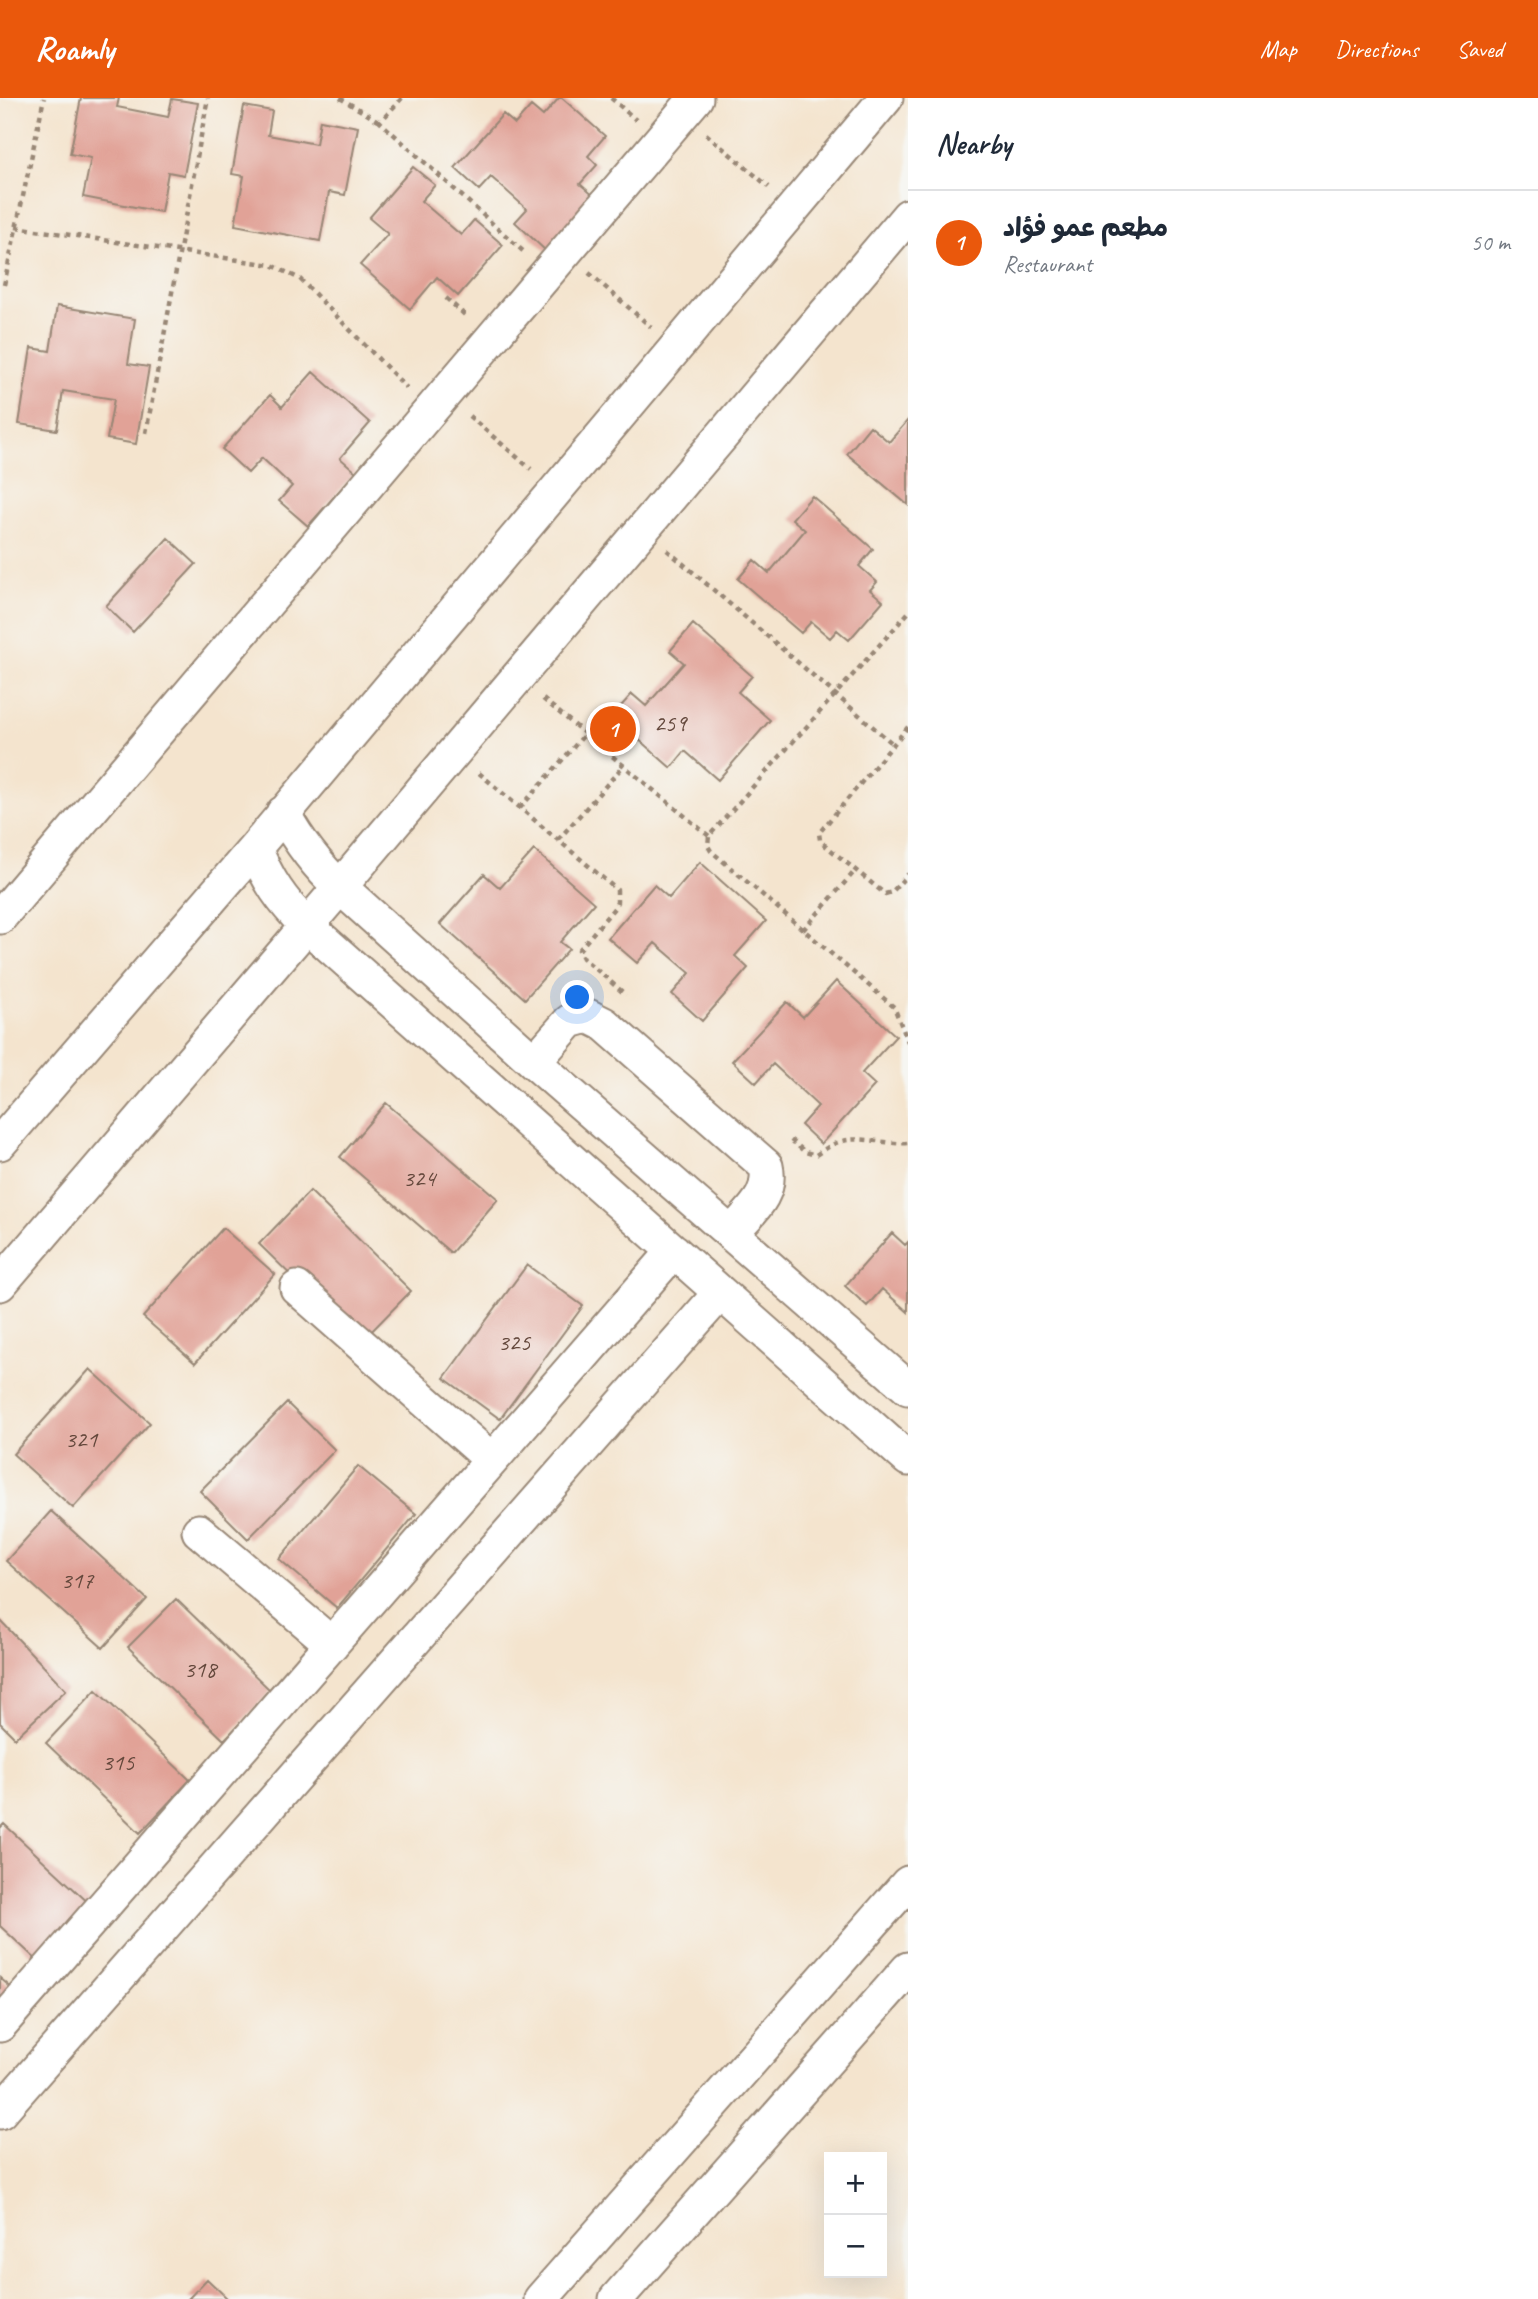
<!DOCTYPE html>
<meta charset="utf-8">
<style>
:root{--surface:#fff;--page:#f2f2f3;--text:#1f2937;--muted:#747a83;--line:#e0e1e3;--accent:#ea580c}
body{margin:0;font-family:Caveat,"Playpen Sans Arabic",sans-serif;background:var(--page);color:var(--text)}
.controls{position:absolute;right:21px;bottom:21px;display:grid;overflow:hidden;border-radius:0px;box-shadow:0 7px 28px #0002}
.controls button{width:63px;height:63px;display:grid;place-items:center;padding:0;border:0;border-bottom:2px solid var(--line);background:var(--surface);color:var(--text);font:35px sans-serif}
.you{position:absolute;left:578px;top:900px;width:24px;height:24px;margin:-18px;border:5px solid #fff;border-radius:50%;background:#1a73e8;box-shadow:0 0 0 10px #1a73e833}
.badge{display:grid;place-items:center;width:46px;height:46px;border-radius:50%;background:var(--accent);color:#fff;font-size:23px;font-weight:700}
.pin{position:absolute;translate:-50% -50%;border:4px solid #fff;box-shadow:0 2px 7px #0006}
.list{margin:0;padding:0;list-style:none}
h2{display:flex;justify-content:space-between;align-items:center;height:91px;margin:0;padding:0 28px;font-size:30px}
h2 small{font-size:23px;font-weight:400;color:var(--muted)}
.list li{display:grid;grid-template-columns:46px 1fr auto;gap:21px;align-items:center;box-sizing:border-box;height:105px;padding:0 28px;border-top:2px solid var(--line)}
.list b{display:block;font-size:26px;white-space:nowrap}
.list p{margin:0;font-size:23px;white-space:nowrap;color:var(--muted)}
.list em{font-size:23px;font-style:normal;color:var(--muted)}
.map{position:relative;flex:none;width:908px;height:2201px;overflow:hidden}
header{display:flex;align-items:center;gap:42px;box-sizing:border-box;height:98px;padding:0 35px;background:var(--accent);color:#fff}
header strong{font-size:33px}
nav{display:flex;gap:38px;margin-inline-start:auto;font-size:24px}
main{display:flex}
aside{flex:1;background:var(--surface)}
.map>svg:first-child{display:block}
.building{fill:#e1a297}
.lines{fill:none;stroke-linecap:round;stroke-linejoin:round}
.minor-casing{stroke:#988776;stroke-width:37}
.path{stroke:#988776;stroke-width:4.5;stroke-dasharray:5 5;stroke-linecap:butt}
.minor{stroke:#fff;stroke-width:33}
.labels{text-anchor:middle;stroke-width:6;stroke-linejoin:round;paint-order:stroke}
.number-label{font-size:24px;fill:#64483c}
</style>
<header>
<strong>Roamly</strong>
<nav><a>Map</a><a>Directions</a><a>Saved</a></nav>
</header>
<main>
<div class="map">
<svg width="908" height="2201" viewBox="0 0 908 2201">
<rect width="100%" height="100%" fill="#f6f6f2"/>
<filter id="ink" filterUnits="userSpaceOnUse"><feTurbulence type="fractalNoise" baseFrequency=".0143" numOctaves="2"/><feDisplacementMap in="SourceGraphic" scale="14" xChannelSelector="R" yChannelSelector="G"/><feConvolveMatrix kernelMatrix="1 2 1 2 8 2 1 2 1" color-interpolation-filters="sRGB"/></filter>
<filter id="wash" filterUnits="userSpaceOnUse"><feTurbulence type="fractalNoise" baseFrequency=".00686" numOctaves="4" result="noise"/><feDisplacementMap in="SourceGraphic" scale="28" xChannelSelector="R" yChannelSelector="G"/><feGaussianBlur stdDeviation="1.57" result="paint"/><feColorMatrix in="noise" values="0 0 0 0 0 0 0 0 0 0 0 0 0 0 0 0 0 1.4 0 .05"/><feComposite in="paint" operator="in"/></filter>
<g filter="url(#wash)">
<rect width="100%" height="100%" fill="#f4e4ce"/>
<g id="blocks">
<path class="building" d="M81 0H119L117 9 168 19 172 1 198 5 184 77 168 74 161 114 83 99 91 60 70 56Z
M559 0H562L605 38 588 58 597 67 580 86 595 99 546 153 515 124 527 111 491 79 479 92 455 70 503 16 515 26 531 8 543 18Z
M244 8 272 13 268 37 316 46 320 22 358 29 345 97 329 94 320 143 235 127 244 78 232 76Z
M413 69 435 87 421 103 461 137 474 122 503 147 458 198 437 179 410 211 360 167 388 136 369 120Z
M57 208 135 221 128 266 149 269 136 346 107 341 114 301 63 293 57 332 19 326 31 250 50 253Z
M313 274 370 325 340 360 356 374 308 428 279 403 292 388 262 360 248 375 222 351 270 297 282 309Z
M908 322V407L847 356 870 328 889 344Z
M812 398 873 451 859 468 877 484 870 492 883 503 849 542 837 532 830 540 811 524 801 535 738 481 754 462 769 475 805 432 792 421Z
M168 440 196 466 133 534 106 508Z
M693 526 752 578 738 594 770 622 718 682 685 653 671 670 612 618 632 596 646 608 684 565 670 553Z
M534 752 594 805 560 844 569 851 525 901 440 826 484 776 500 790Z
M700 764 766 823 735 858 748 870 702 923 672 896 690 875 655 845 637 865 608 840 654 787 669 800Z
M836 883 896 938 862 975 875 987 821 1046 801 1027 818 1008 773 966 756 985 732 963 787 904 803 919Z
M386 1005 498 1101 451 1155 340 1059Z
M310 1093 411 1193 360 1245 259 1146Z
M223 1130 275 1176 195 1265 143 1219Z
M892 1135 905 1147 908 1144V1214L882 1191 867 1208 845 1188Z
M527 1167 583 1208 500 1321 444 1280Z
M90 1271 150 1325 73 1410 13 1356Z
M287 1305 335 1352 248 1441 200 1393Z
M358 1368 416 1416 337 1510 279 1461Z
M51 1413 147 1501 103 1550 6 1463Z
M176 1501 271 1593 224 1642 128 1549Z
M0 1522 66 1592 15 1640 0 1625Z
M96 1592 190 1682 140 1735 46 1645Z
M4 1726 92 1808 40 1865 0 1828V1730Z
M0 1880 21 1898 0 1922Z
M207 2181 228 2201H188Z"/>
</g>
</g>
<g filter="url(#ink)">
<use href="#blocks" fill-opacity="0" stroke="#988776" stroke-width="2"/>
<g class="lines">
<defs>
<path id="minor" d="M283 715C299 744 316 767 340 789L534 964 908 1290
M255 750C268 783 281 802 306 827L908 1361
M0 819 696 0
M534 964 570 923 588 918 604 926 766 1068C773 1098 749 1114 731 1136
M0 1045 255 750 886 0
M0 1186 340 789 908 118
M297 1190 492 1362
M199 1433 332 1546
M0 1927 674 1153
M0 2014 720 1195
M541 2201 908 1785
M616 2201 908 1871"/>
</defs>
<use href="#minor" class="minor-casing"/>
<path class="path" d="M340 0 380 24
M402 0 380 24 524 154
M611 0 636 22
M706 36 769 89
M16 129 272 167 300 181 407 290
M589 175 651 229
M4 187 44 0
M446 200 467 219
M469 318 531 371
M146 335 208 0
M667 452 893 646
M908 515 709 738 708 748 711 753 894 909 908 944
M543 601 709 738
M908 629 819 735 820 742 826 748 885 796 892 794 908 776
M479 675 617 792V804L615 809 579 852 583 860 626 897
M520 710 585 636
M558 742 624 667
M803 832 855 773
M791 1042 805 1054 816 1057C822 1053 829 1048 836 1045 859 1036 884 1047 908 1045"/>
<use href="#minor" class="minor"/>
</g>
</g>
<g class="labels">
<g class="number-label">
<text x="670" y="633">259</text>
<text x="419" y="1088">324</text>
<text x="514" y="1252">325</text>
<text x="81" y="1349">321</text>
<text x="77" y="1490">317</text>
<text x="200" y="1579">318</text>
<text x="118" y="1672">315</text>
</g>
</g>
</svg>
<div class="controls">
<button>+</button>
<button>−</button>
</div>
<div class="you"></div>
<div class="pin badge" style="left:613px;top:631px">1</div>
</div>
<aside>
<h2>Nearby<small></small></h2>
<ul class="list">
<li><span class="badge">1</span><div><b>مطعم عمو فؤاد</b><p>Restaurant</p></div><em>50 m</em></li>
</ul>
</aside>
</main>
